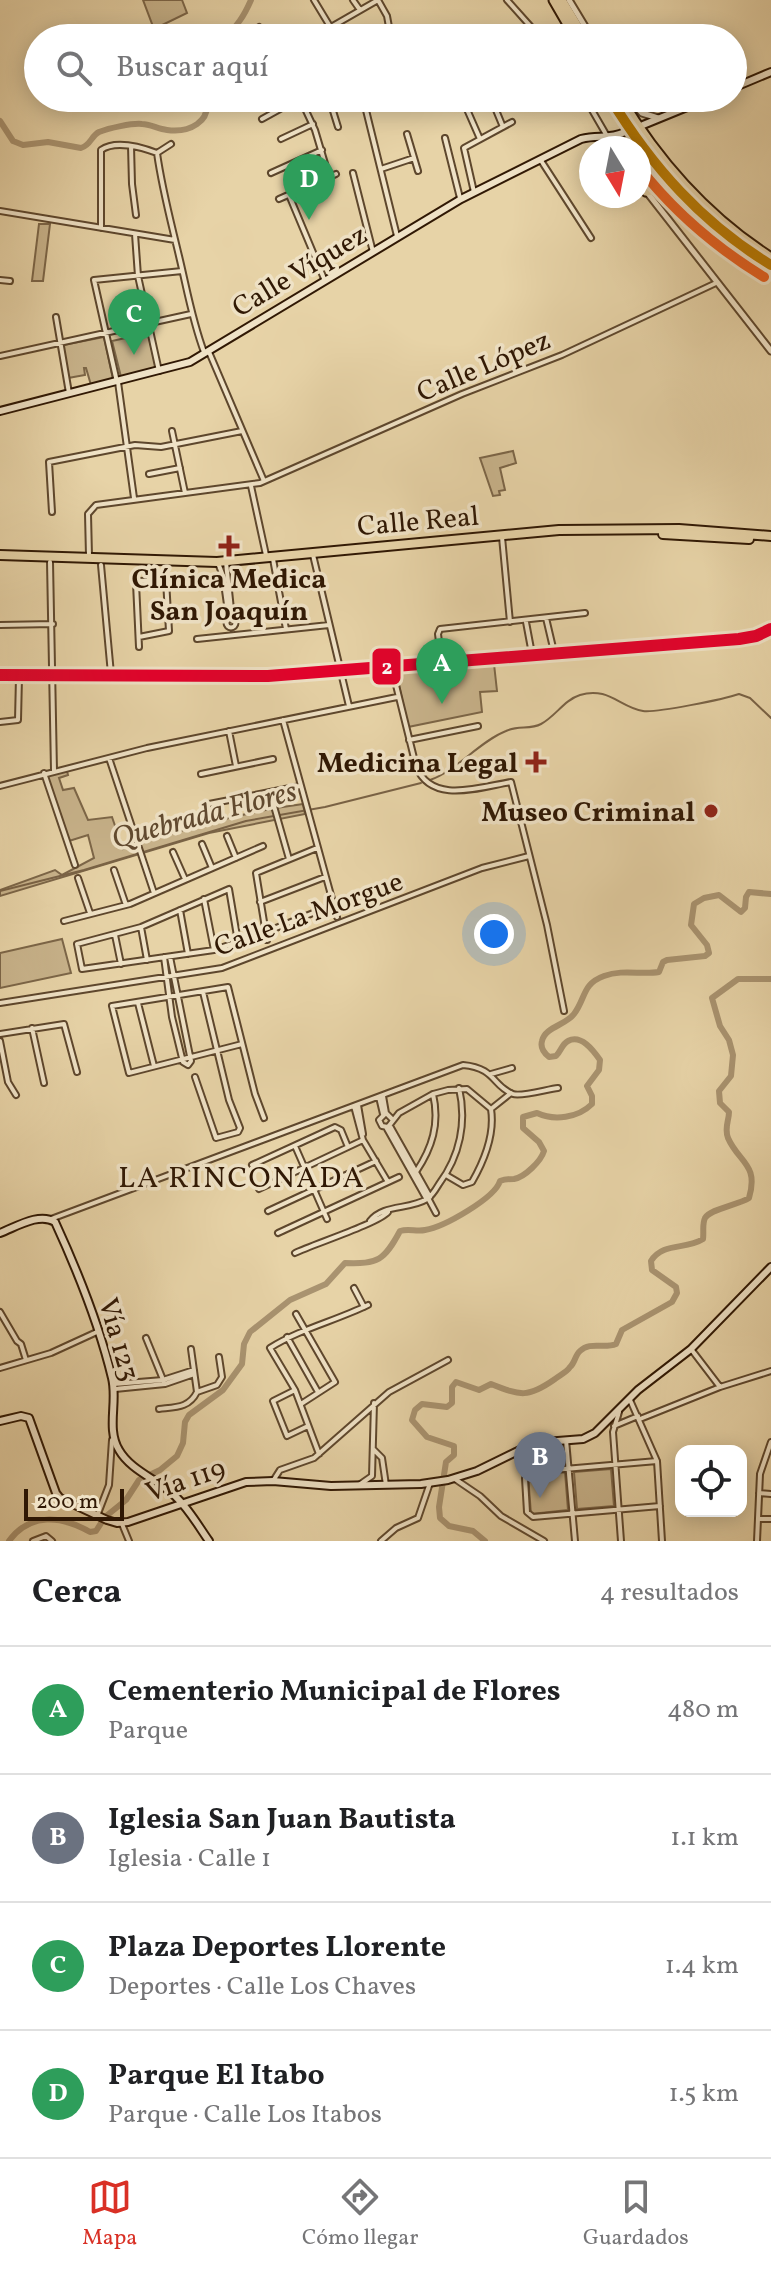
<!DOCTYPE html>
<html lang="es">
<meta charset="utf-8">
<style>
:root{--surface:#fff;--page:#f6f6f6;--text:#202124;--muted:#757577;--line:#e0e0e0;--accent:#d93025}
body{margin:0;font-family:Vollkorn,serif;background:var(--page);color:var(--text)}
.controls{position:absolute;right:24px;bottom:24px;display:grid;overflow:hidden;border-radius:16px;box-shadow:0 4px 20px #0003}
.controls button{width:72px;height:72px;display:grid;place-items:center;padding:0;border:0;border-bottom:2px solid var(--line);background:var(--surface);color:var(--text);font:40px sans-serif}
.compass{position:absolute;left:579px;top:136px;width:72px;height:72px;border-radius:50%;background:var(--surface);box-shadow:0 4px 20px #0003;rotate:170deg}
.scale{position:absolute;left:24px;bottom:20px;width:100px;box-sizing:border-box;padding-left:8px;border:4px solid #301804;border-top:0;font-size:22px;line-height:28px;white-space:nowrap;color:#301804;-webkit-text-stroke:6px #efe2c6;paint-order:stroke}
.you{position:absolute;left:494px;top:934px;width:28px;height:28px;margin:-20px;border:6px solid #fff;border-radius:50%;background:#1a73e8;box-shadow:0 0 0 12px #1a73e833}
.badge{display:grid;place-items:center;width:52px;height:52px;border-radius:50%;background:var(--accent);color:#fff;font-size:26px;font-weight:700}
.pin{position:absolute;translate:-50% -66px;filter:drop-shadow(0 2px 4px #0008)}
.pin::after{content:'';position:absolute;top:42px;width:28px;height:24px;background:inherit;clip-path:polygon(0 0,100% 0,50% 100%)}
.list{margin:0;padding:0;list-style:none}
h2{display:flex;justify-content:space-between;align-items:center;height:104px;margin:0;padding:0 32px;font-size:34px}
h2 small{font-size:26px;font-weight:400;color:var(--muted)}
.list li{display:grid;grid-template-columns:52px 1fr auto;gap:24px;align-items:center;box-sizing:border-box;height:128px;padding:0 32px;border-top:2px solid var(--line)}
.list b{display:block;font-size:30px;white-space:nowrap}
.list p{margin:0;font-size:26px;white-space:nowrap;color:var(--muted)}
.list em{font-size:26px;font-style:normal;color:var(--muted)}
.icon{flex:none;width:44px;height:44px;fill:none;stroke:currentColor;stroke-width:2;stroke-linecap:round;stroke-linejoin:round}
.map{position:relative;flex:none;width:771px;height:1541px;overflow:hidden}
.search{position:absolute;background:var(--surface);box-shadow:0 4px 20px #0003;left:24px;right:24px;top:24px;height:88px;display:flex;align-items:center;gap:20px;box-sizing:border-box;padding:0 28px;border-radius:44px;color:var(--muted);font-size:30px}
.sheet{height:616px;background:var(--surface)}
nav{display:flex;justify-content:space-around;align-items:center;box-sizing:border-box;height:112px;border-top:2px solid var(--line);background:var(--surface);font-size:22px;color:var(--muted)}
nav a{display:grid;justify-items:center;gap:4px}
nav .on{color:var(--accent)}
.map>svg:first-child{display:block}
.green{fill:#c8b38b;stroke:#7c6648;stroke-width:2}
.lines{fill:none;stroke-linecap:round;stroke-linejoin:round}
.stream{stroke:#796245;stroke-width:2}
.river{stroke:#a99370;stroke-width:6}
.minor-casing{stroke:#5e472d;stroke-width:8}
.tertiary-casing{stroke:#5e472d;stroke-width:9}
.secondary-casing{stroke:#301804;stroke-width:10}
.primary-casing{stroke:#301804;stroke-width:12}
.trunk-casing{stroke:#301804;stroke-width:13}
.minor{stroke:#efe2c6;stroke-width:4}
.tertiary{stroke:#efe2c6;stroke-width:5}
.secondary{stroke:#efe2c6;stroke-width:6}
.primary{stroke:#e7d3a7;stroke-width:8}
.trunk{stroke:#e7d3a7;stroke-width:9}
.bus-1-casing{stroke:#efe2c6;stroke-width:16}
.bus-2-casing{stroke:#efe2c6;stroke-width:16}
.bus-1{stroke:#bb7b01;stroke-width:10}
.bus-2{stroke:#e86120;stroke-width:10}
.rail-1-casing{stroke:#efe2c6;stroke-width:18}
.rail-1{stroke:#e4002b;stroke-width:12}
.poi-dot{fill:#8f2418;stroke:#efe2c6;stroke-width:3}
.labels{text-anchor:middle;stroke-width:7;stroke-linejoin:round;paint-order:stroke}
.street-label{font-size:28px;fill:#301804;stroke:#efe2c6}
.poi-label{font-size:28px;font-weight:bold;fill:#301804;stroke:#efe2c6;text-anchor:end}
.water-label{font-size:30px;font-style:italic;fill:#60492f;stroke:#efe2c6}
.neighbourhood-label{font-size:30px;letter-spacing:2px;fill:#301804;stroke:#efe2c6}
.line-badge{stroke:#efe2c6;stroke-width:3}
.badge-label{font-size:22px;text-anchor:middle;font-weight:bold;fill:#fff}
</style>
<div class="map">
<svg width="771" height="1541" viewBox="0 0 771 1541">
<rect width="100%" height="100%" fill="#e7d3a7"/>
<filter id="stains"><feTurbulence type="fractalNoise" baseFrequency=".0025" numOctaves="4"/><feColorMatrix values="0 0 0 0 .2 0 0 0 0 .09 0 0 0 0 .02 0 0 0 .5 -.17"/></filter>
<radialGradient id="worn" r=".72"><stop offset=".6" stop-color="#630" stop-opacity="0"/><stop offset="1" stop-color="#630" stop-opacity=".3"/></radialGradient>
<path class="green" d="M143 0H182L187 13 154 29Z
M39 224H50L43 281H32Z
M148 333 156 368 121 377 112 341Z
M104 337 113 379 91 385 86 368H84L85 375 68 378 63 345Z
M513 451 516 463 500 468 505 490 499 491 500 495 493 496 480 458Z
M494 664 497 691 480 692 482 712 408 727 396 671Z
M67 771 68 775 59 778 63 790 74 788 88 820 112 817 123 849C182 830 240 812 303 804L305 814 209 833 0 896V890L55 870 62 875 94 858 88 835 69 841 47 776Z
M62 939 71 973 0 988V953Z
M611 1469 614 1506 577 1509 574 1472Z
M565 1472 568 1510 531 1514 528 1475Z"/>
<g class="lines">
<path class="stream" d="M430 780C455 772 480 741 506 731 518 725 530 730 541 724 556 716 564 700 580 695 608 686 621 708 643 711 656 713 725 699 739 694L750 698 771 718
M0 891 84 870 246 821 325 807 421 783"/>
<path class="river" d="M223 38C237 27 244 16 251 0
M0 121 13 141 23 145 48 142 81 148C91 145 91 136 99 132 109 128 132 123 142 124 150 124 158 129 167 130 189 133 212 122 206 98
M9 1541C30 1512 62 1516 90 1532L96 1531 105 1517 126 1500 139 1480 160 1470 177 1456 183 1443 185 1422 189 1415 223 1390 242 1364 244 1344 250 1332 290 1300 326 1284 345 1263C378 1264 384 1261 400 1231 409 1228 416 1232 425 1230 444 1227 495 1198 500 1181 505 1179 509 1179 514 1179 525 1177 541 1161 544 1151L539 1142 523 1128V1117L537 1113C554 1121 578 1118 592 1104V1096L587 1086 599 1070 600 1060C593 1050 581 1034 568 1041 562 1044 561 1051 556 1056L549 1057C544 1053 540 1048 542 1041 545 1027 566 1025 574 1014 586 998 582 984 604 976 623 969 641 975 659 972L663 962 667 960 705 956 709 953 707 945 691 925 694 904 704 898 719 895 741 912 745 908 746 897 749 892 771 894
M485 1541 473 1531 449 1526 440 1518 439 1507 446 1462 454 1455V1446L427 1437 412 1420 415 1410 422 1404 447 1407 452 1403V1387L456 1382 479 1390 491 1384C521 1396 528 1398 555 1379 560 1375 567 1372 570 1367 575 1363 575 1355 580 1351 590 1341 604 1349 616 1344L622 1330 672 1302 677 1293 676 1287 652 1270 651 1261C663 1242 686 1250 703 1239 704 1233 702 1224 705 1218 710 1209 738 1205 749 1198 759 1164 739 1163 728 1138 724 1128 729 1121 729 1112L720 1103 719 1091 731 1076 733 1055 729 1040 720 1026 712 998 738 979H771"/>
<defs>
<path id="minor" d="M314 0 337 38
M353 0 360 10
M378 0 387 16 391 38
M507 0 541 38
M259 27 266 38
M331 27 378 0
M433 36 434 38
M300 98 315 130 329 177
M329 98 338 127
M363 98 397 236
M462 98 480 139
M491 98 503 127
M585 98 607 136
M262 119 300 98
M407 134 418 171
M445 138 460 198
M281 139 313 124
M131 146 132 184 136 215
M157 153C162 189 171 222 179 256 187 289 192 320 204 352
M157 153 171 144
M540 159 591 238
M381 169 414 158
M271 173 322 150
M353 173 373 252
M474 192 464 148 512 122
M289 195 325 281
M279 199 336 174
M0 211 175 240
M101 228V150C115 140 141 147 157 153
M135 234 138 276 159 371
M0 280 10 281
M56 317 69 393
M209 352 264 481
M0 356 191 314
M117 382 94 280 182 271
M118 382 134 498
M172 431 185 493
M149 474 180 468
M251 486 266 555
M52 512 49 462 135 445 161 447 242 431
M502 537 510 622
M313 555 349 706
M89 556 88 514 96 505 260 483 462 394 562 355 716 283
M273 559 286 629
M50 562 54 771
M226 562 232 619
M218 563 223 576 229 619
M101 565 111 674
M149 566V580
M154 579V566
M226.5 623a4.5 4.5 0 1 1 9 0a4.5 4.5 0 1 1-9 0Z
M526 622 532 654
M0 625 53 624
M139 637 169 631 166 580 137 581 136 583 139 647
M197 639 329 625
M442 665 438 634 440 629 585 613
M392 669 416 766C431 805 480 787 511 782L547 925 564 1011
M0 673 110 674
M343 673 489 662 554 652 546 618
M0 677 108 678 111 674
M283 720 337 917
M0 722 18 720 19 677
M229 731 236 766
M409 740 478 726
M109 758 154 893
M44 773 75 865
M201 774 273 759
M0 786 147 748 397 697
M270 792 289 859
M209 804 300 786
M227 836 236 858
M202 844 212 868
M173 852 185 879
M114 870 126 905
M78 878 90 913
M229 889 238 942 214 950 82 969 77 944 141 927Z
M204 899 214 950
M260 902 325 877
M180 910 188 954
M64 921 130 904 263 846
M141 927 147 960
M266 932 333 905
M115 935 121 964
M267 940 256 873 317 848
M164 957 172 1017 183 1062 188 1065 191 1061 170 957
M0 1003 222 968 482 868 529 856
M138 1003 154 1066
M32 1028 44 1083
M0 1034 64 1024 77 1072
M0 1041 8 1082 16 1095
M242 1044 129 1073 112 1006 228 987 255 1094 264 1118
M491 1074 512 1068
M195 1077 216 1138 238 1132 240 1128 229 1100 203 992
M383 1096 386 1113
M379 1097 383 1114
M358 1105 363 1134
M354 1106 363 1140 388 1182
M491 1109 511 1093
M393 1120 386 1113 379 1120 382 1126 388 1127 399 1113 433 1094 448 1090 467 1089 491 1109
M390 1126 430 1197
M386 1127 426 1198
M295 1146 327 1219
M252 1165 335 1127 341 1130 348 1147
M416 1172C432 1148 440 1124 433 1094
M446 1175 463 1185 472 1182C484 1161 495 1134 491 1109
M259 1189 363 1140
M428 1198 436 1213
M268 1211 376 1161
M51 1219 463 1065C496 1068 492 1086 513 1094 521 1097 548 1089 558 1088
M370 1221C383 1204 409 1210 427 1199 432 1196 436 1189 439 1184 460 1156 467 1122 459 1088
M278 1233 399 1177
M295 1253C314 1244 379 1223 388 1212
M354 1288 364 1307
M0 1312 17 1341 21 1344 26 1360
M296 1314 335 1382 301 1404
M287 1337 318 1392
M146 1338 164 1382
M191 1349 197 1392
M691 1349 720 1387
M0 1368 51 1353 99 1331
M114 1384 163 1380 194 1370
M115 1389 165 1384 194 1374
M295 1390 273 1401 287 1436 308 1426
M630 1400 657 1461 662 1541
M159 1409C176 1407 189 1408 197 1392L217 1385 222 1377 219 1357
M619 1412 613 1432 621 1541
M640 1419 720 1387 771 1371
M614 1426 638 1416
M566 1440 575 1541
M373 1449 382 1458 386 1485
M319 1454 295 1390 270 1348C300 1329 335 1321 368 1305
M657 1461 530 1472 525 1478 527 1512 533 1517 660 1506
M455 1479 480 1496 501 1516 544 1541
M273 1481 280 1470 314 1458 389 1392 448 1360
M359 1485 372 1476 374 1403
M759 1493 771 1494
M97 1516 109 1485 112 1440
M759 1519H771
M122 1524 129 1541
M33 1541 46 1536 52 1541
M381 1541 396 1528 418 1518 430 1483
M757 1541 760 1474 771 1442"/>
<path id="tertiary" d="M569 0 592 38
M629 98 642 113 658 118
M608 138 614 148
M639 182 771 351"/>
<path id="secondary" d="M733 88 771 72
M643 125 709 98
M0 411 190 362 461 199 581 139C598 134 608 140 625 132
M0 1233C16 1227 39 1212 55 1222 78 1272 99 1324 112 1378 118 1401 106 1429 119 1450 131 1471 159 1480 176 1497 189 1509 199 1527 209 1541
M0 1421 21 1416 29 1418 56 1493 60 1498 107 1520 117 1523 128 1522 246 1482 273 1481 331 1486 421 1484 448 1480 477 1471 522 1449 545 1442 583 1439 595 1433 638 1390 691 1349 771 1267"/>
<path id="primary" d="M663 534 749 539
M0 555 217 562 559 530 679 529 771 536"/>
<path id="trunk" d="M554 0 576 38
M561 0 584 38
M610 98C650 167 701 226 771 265
M620 98C659 163 707 217 771 258
M646 191 665 187 673 190
M646 191 655 175 653 165"/>
</defs>
<use href="#minor" class="minor-casing"/>
<use href="#tertiary" class="tertiary-casing"/>
<use href="#secondary" class="secondary-casing"/>
<use href="#primary" class="primary-casing"/>
<use href="#trunk" class="trunk-casing"/>
<use href="#minor" class="minor"/>
<use href="#tertiary" class="tertiary"/>
<use href="#secondary" class="secondary"/>
<use href="#primary" class="primary"/>
<use href="#trunk" class="trunk"/>
<defs>
<path id="bus-1" d="M610 98C652 167 702 223 771 265"/>
<path id="bus-2" d="M639 167C674 212 715 247 764 277"/>
</defs>
<use href="#bus-1" class="bus-1-casing"/>
<use href="#bus-2" class="bus-2-casing"/>
<use href="#bus-1" class="bus-1"/>
<use href="#bus-2" class="bus-2"/>
<defs>
<path id="rail-1" d="M0 675 268 676 739 639 756 636 771 629"/>
</defs>
<use href="#rail-1" class="rail-1-casing"/>
<use href="#rail-1" class="rail-1"/>
</g>
<g class="poi-dot">
<path d="M225 534h8v8h8v8h-8v8h-8v-8h-8v-8h8z"/>
<path d="M532 750h8v8h8v8h-8v8h-8v-8h-8v-8h8z"/>
<circle cx="711" cy="811" r="8"/>
</g>
<g class="labels">
<g class="street-label">
<text transform="translate(299 270) rotate(-31)" y="10">Calle Víquez</text>
<text transform="translate(483 365) rotate(-23)" y="10">Calle López</text>
<text transform="translate(418 520) rotate(-5)" y="10">Calle Real</text>
<text transform="translate(308 913) rotate(-20)" y="10">Calle La Morgue</text>
<text transform="translate(120 1339) rotate(74)" y="10">Vía 123</text>
<text transform="translate(185 1479) rotate(-19)" y="10">Vía 119</text>
</g>
<g class="poi-label">
<text x="229" y="588" text-anchor="middle">Clínica Medica<tspan x="229" dy="32">San Joaquín</tspan></text>
<text x="518" y="772">Medicina Legal</text>
<text x="695" y="821">Museo Criminal</text>
</g>
<g class="water-label">
<text transform="translate(204 814) rotate(-15)" y="10">Quebrada Flores</text>
</g>
<g class="neighbourhood-label">
<text x="242" y="1187">LA RINCONADA</text>
</g>
</g>
<rect class="line-badge" x="371" y="647" width="31" height="39" rx="8" fill="#e4002b"/>
<g class="badge-label">
<text x="387" y="674">2</text>
</g>
<rect width="100%" height="100%" filter="url(#stains)"/>
<rect width="100%" height="100%" fill="url(#worn)"/>
</svg>
<div class="controls">
<button><svg class="icon" aria-label="locate" viewBox="0 0 24 24"><circle cx="12" cy="12" r="6"/><path d="M12 2v4M12 18v4M2 12h4M18 12h4"/></svg></button>
</div>
<svg class="compass" viewBox="-18 -18 36 36"><path d="M0-13l5 13h-10z" fill="#e53935"/><path d="M0 13l5-13h-10z" fill="#757577"/></svg>
<div class="scale">200 m</div>
<div class="you"></div>
<div class="pin badge" style="left:442px;top:704px;background:#2e9e5b">A</div>
<div class="pin badge" style="left:540px;top:1498px;background:#6b7280">B</div>
<div class="pin badge" style="left:134px;top:355px;background:#2e9e5b">C</div>
<div class="pin badge" style="left:309px;top:220px;background:#2e9e5b">D</div>
<div class="search"><svg class="icon" aria-label="search" viewBox="0 0 24 24"><circle cx="10" cy="10" r="6"/><path d="M15 15l6 6"/></svg>Buscar aquí</div>
</div>
<section class="sheet">
<h2>Cerca<small>4 resultados</small></h2>
<ul class="list">
<li><span class="badge" style="background:#2e9e5b">A</span><div><b>Cementerio Municipal de Flores</b><p>Parque</p></div><em>480 m</em></li>
<li><span class="badge" style="background:#6b7280">B</span><div><b>Iglesia San Juan Bautista</b><p>Iglesia · Calle 1</p></div><em>1.1 km</em></li>
<li><span class="badge" style="background:#2e9e5b">C</span><div><b>Plaza Deportes Llorente</b><p>Deportes · Calle Los Chaves</p></div><em>1.4 km</em></li>
<li><span class="badge" style="background:#2e9e5b">D</span><div><b>Parque El Itabo</b><p>Parque · Calle Los Itabos</p></div><em>1.5 km</em></li>
</ul>
</section>
<nav>
<a class="on"><svg class="icon" aria-label="map" viewBox="0 0 24 24"><path d="M3 6l6-2 6 2 6-2v14l-6 2-6-2-6 2zM9 4v14M15 6v14"/></svg>Mapa</a>
<a><svg class="icon" aria-label="directions" viewBox="0 0 24 24"><path d="M12 3l9 9-9 9-9-9zM9 14v-3h6M13 9l2 2-2 2"/></svg>Cómo llegar</a>
<a><svg class="icon" aria-label="saved" viewBox="0 0 24 24"><path d="M7 4h10v16l-5-4-5 4z"/></svg>Guardados</a>
</nav>
